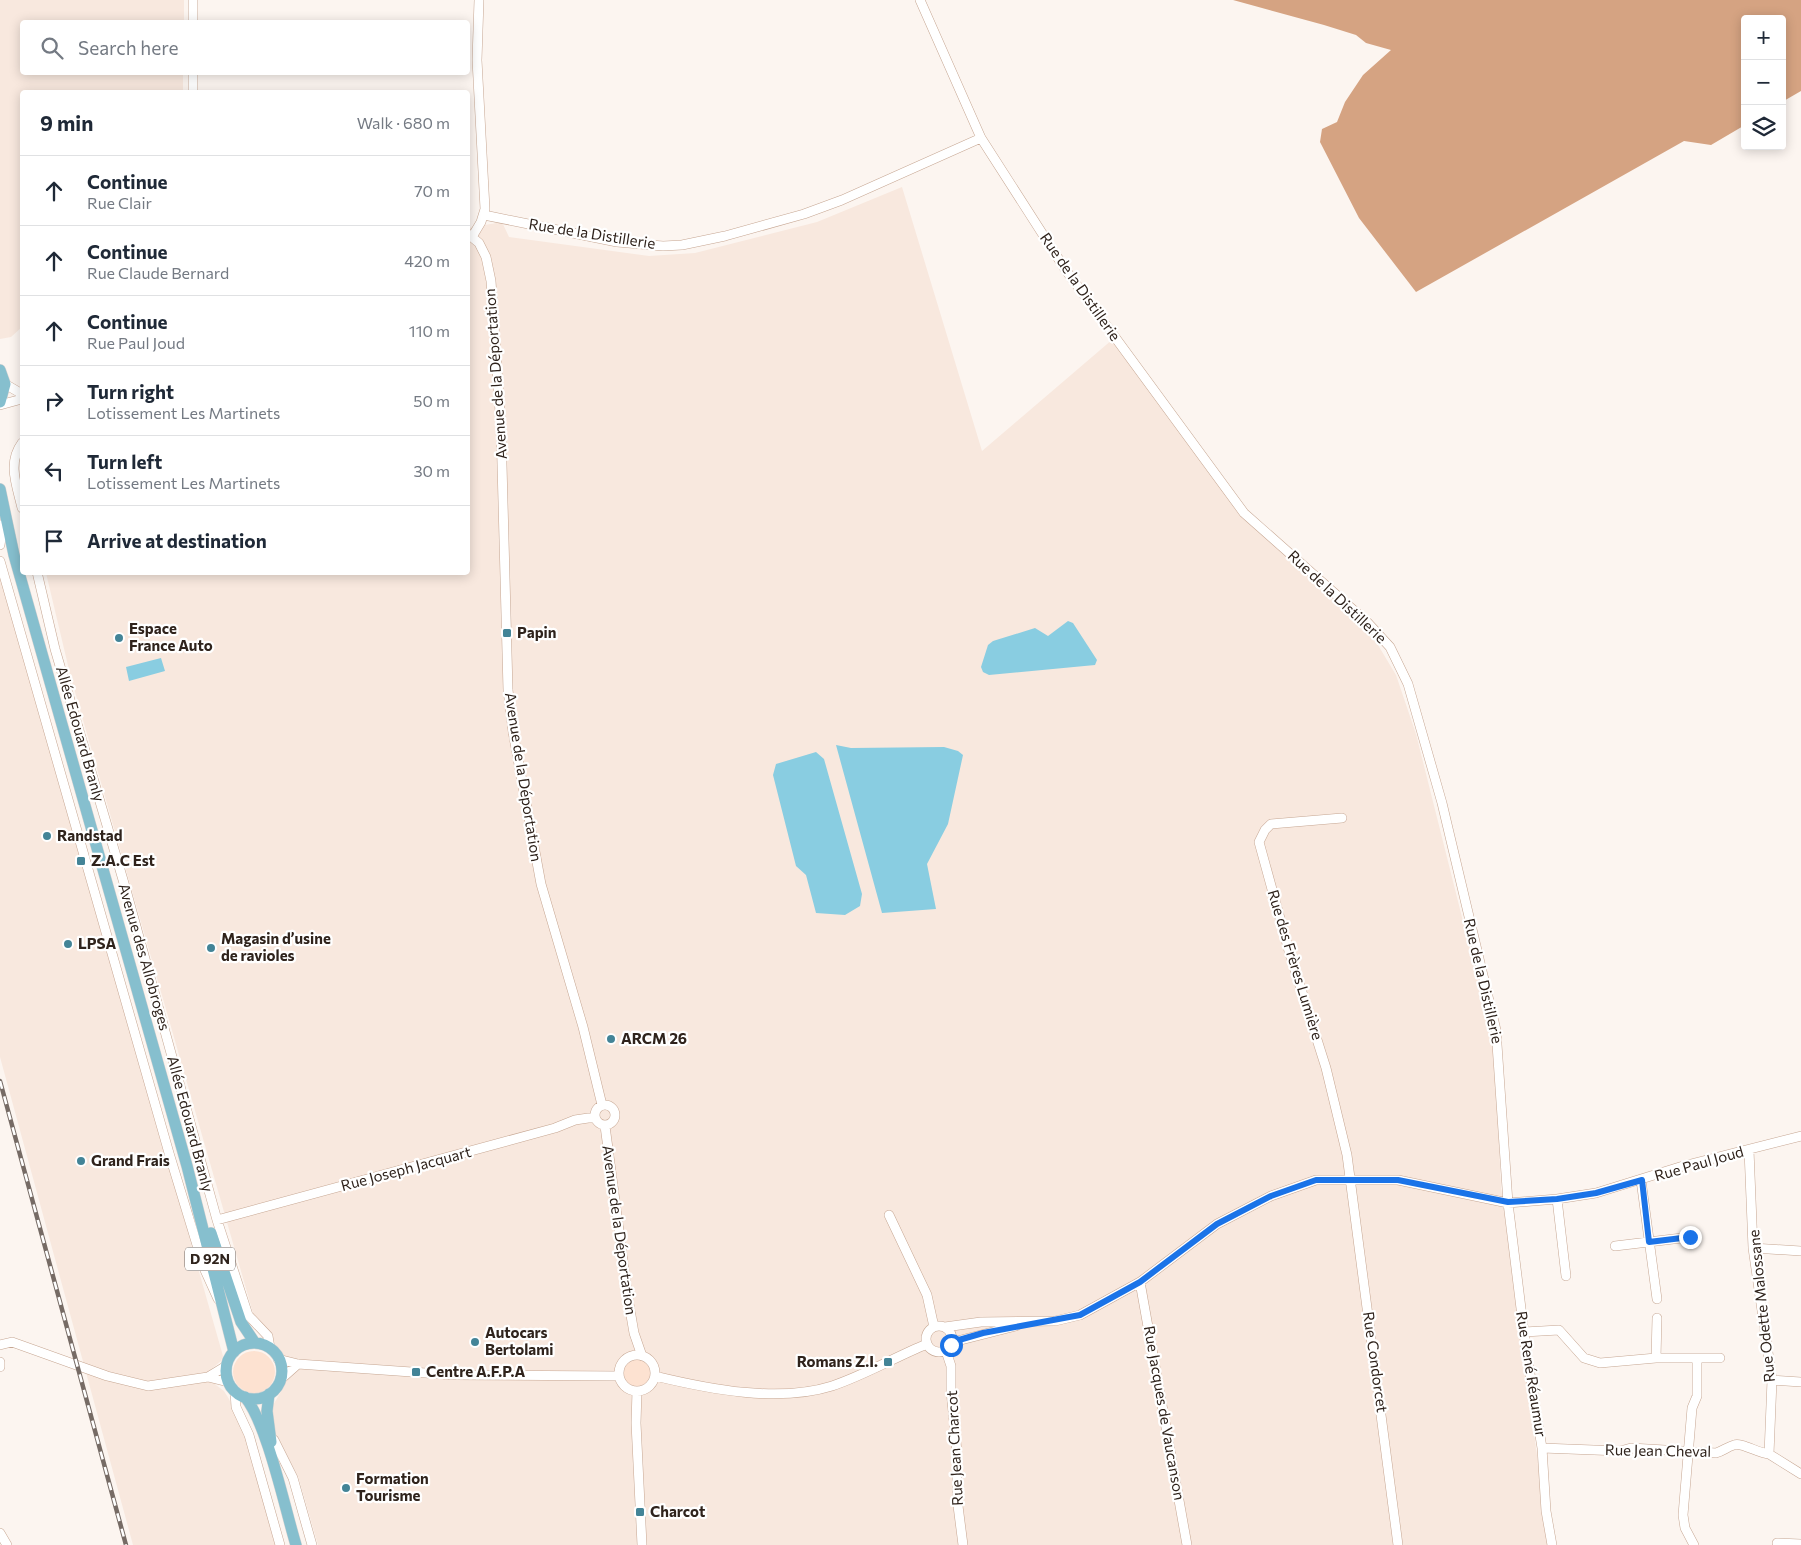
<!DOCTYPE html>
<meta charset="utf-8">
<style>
:root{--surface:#fff;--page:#f6f6f7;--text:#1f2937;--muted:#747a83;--line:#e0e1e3}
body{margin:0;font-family:Commissioner,sans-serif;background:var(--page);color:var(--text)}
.controls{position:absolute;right:15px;top:15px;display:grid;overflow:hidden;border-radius:5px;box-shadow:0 2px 12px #0003}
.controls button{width:45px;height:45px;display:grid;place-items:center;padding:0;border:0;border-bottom:1px solid var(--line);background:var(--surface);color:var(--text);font:25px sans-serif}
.stop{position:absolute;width:15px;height:15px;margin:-11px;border:4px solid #1a73e8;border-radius:50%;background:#fff}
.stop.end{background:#1a73e8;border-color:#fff;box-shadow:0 1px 5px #0008}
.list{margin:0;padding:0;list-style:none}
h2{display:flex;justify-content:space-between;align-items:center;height:65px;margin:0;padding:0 20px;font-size:21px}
h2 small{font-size:16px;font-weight:400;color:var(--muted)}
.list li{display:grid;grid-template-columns:32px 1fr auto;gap:15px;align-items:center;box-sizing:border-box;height:70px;padding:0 20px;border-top:1px solid var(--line)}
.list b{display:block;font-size:19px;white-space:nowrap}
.list p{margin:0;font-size:16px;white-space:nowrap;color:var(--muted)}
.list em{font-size:16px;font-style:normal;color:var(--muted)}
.icon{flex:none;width:28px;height:28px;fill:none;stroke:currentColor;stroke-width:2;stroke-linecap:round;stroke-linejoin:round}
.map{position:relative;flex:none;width:1801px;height:1545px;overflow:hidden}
.search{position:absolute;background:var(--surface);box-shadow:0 2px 12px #0003;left:20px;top:20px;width:450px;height:55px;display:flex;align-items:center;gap:12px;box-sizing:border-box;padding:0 18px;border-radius:5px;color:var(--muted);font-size:19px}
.panel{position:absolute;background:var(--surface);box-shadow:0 2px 12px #0003;left:20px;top:90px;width:450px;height:485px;border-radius:5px}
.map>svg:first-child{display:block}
.built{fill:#f8e8de}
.green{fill:#fde2d1}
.forest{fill:#d5a382}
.water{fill:#89cde1}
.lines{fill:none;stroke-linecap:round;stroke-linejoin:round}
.minor-casing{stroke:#c6a692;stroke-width:10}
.major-casing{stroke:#d5d3d2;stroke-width:12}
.minor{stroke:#fff;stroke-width:9}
.major{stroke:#86bfce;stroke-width:11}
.rail-casing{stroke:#766b65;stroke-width:4.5}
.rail{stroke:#fff;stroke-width:2.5;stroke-dasharray:8;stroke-linecap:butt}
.route{stroke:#1a73e8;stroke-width:6}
.poi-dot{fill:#438497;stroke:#fff;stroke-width:2}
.labels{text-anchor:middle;stroke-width:4.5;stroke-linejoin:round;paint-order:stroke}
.shield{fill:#fff;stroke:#6d6560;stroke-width:1}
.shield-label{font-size:14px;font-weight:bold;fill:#2f231c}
.street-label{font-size:15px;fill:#2f231c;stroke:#fff}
.poi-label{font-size:15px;font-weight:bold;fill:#2f231c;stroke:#fff;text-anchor:start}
</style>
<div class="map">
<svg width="1801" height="1545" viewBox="0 0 1801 1545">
<rect width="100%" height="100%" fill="#fcf5f0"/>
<path class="built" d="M0 0H184V22H22V72L183 73V92H22V327L11 337 0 339Z
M902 187 982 451 1113 339 1227 496 1347 607 1372 635 1396 675 1416 734 1473 961 1494 1030 1501 1187 1549 1545H318L298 1476 275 1434 272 1407 283 1388 287 1375 284 1358 268 1333 255 1320 71 678 46 573 468 572V228L502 222 509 237 649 256 695 253 817 222Z
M0 572 223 1356 221 1361 209 1371 216 1385 224 1391 229 1399 246 1440 277 1545H133L0 1057Z"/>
<path class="green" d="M233 1372a21 21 0 1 1 42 0a21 21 0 1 1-42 0Z
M624 1373a13 13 0 1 1 26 0a13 13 0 1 1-26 0Z"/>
<path class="forest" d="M1233 0H1801V91L1782 102V19H1745V125L1711 145 1684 141 1416 292 1359 218 1320 142 1322 129 1337 122 1345 102 1363 75 1391 50 1366 43 1356 35 1324 25Z"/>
<path class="water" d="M1068 621 1073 623 1097 660 1095 665 989 675 983 672 981 667 988 645 993 641 1035 628 1048 636Z
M161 658 165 671 129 681 126 667Z
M836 745 851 748 944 747 958 751 963 755 948 824 927 864 936 909 882 913Z
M816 752 824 759 862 894 860 906 845 915 816 913 806 875 796 866 773 775 776 764Z"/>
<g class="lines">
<defs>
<path id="minor" d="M920 0 981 138 1065 269 1244 513 1367 622 1390 647 1408 684 1442 803 1496 1030 1508 1203 1526 1349 1542 1448 1546 1511 1552 1545
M193 22V0
M193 92V72
M484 215 617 242 663 246 682 245 725 236 804 214 842 200 981 138
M468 234 479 243 486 257 491 281 501 427 508 690 513 732 541 884 583 1027 602 1105
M472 237 481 222 485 209 477 60 479 0
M5 384 22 394
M0 405 22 399
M22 443C7 463 17 486 22 508
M0 545 3 524
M0 561 169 1153 204 1268 218 1299
M37 572 55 649 126 890 217 1220 248 1315 268 1336 270 1348
M1342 818 1271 824 1265 830 1259 842 1289 951 1326 1068 1347 1155 1398 1545
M595 1115a10 10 0 1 1 20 0a10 10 0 1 1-20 0Z
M605 1126 628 1298 634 1333 642 1356
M1749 1150 1753 1248 1772 1380 1769 1454 1801 1474
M1641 1180 1657 1299
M1557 1199 1566 1276
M889 1215 927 1295 934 1327
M217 1220 555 1128 575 1120 595 1117
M1615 1246 1690 1237
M1753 1248 1801 1251
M1140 1282 1187 1545
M926 1339a13 13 0 1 1 26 0a13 13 0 1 1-26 0Z
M945 1327 981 1322 1055 1321 1080 1315 1140 1282 1217 1224 1271 1196 1316 1180H1398L1508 1203 1557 1199 1596 1193 1683 1166 1801 1136
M1524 1332 1559 1330 1584 1358 1600 1363 1656 1358 1657 1318
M953 1342 1016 1326
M0 1345 12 1342 107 1376 148 1386 208 1377 226 1366
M946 1351 951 1366V1391L957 1452V1498L963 1545
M619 1373a18 18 0 1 1 36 0a18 18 0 1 1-36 0Z
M1656 1358H1720
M278 1359 298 1364 454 1375 619 1376
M0 1362V1367
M655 1376C709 1389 778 1403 832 1386 865 1375 895 1357 927 1344
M208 1377 228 1382
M280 1380 298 1364
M1772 1380 1801 1382
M637 1391 636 1423 642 1545
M235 1392 236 1407 249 1435 280 1545
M270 1437 274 1440 293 1478 312 1545
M1542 1448 1620 1451 1631 1448 1716 1453C1723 1451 1727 1447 1734 1445 1741 1442 1758 1453 1769 1454
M0 1533 7 1545
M1777 1543 1801 1544
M1694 1545 1685 1528 1683 1515 1692 1408 1697 1396V1358"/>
<path id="major" d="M0 370 5 384 0 402
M0 489 14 555 187 1166 234 1352
M211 1233 241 1322 255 1343
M226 1371a28 28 0 1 1 56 0a28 28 0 1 1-56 0Z
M269 1394 267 1411 271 1442
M245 1397C267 1423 285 1509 296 1545"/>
</defs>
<use href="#minor" class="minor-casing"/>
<use href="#major" class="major-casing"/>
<use href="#minor" class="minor"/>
<use href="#major" class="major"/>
<defs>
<path id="rail" d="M0 1081 126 1545"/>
</defs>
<use href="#rail" class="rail-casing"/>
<use href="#rail" class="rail"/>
</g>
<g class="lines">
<path class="route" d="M951 1345 952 1342 983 1333 1080 1315 1140 1282 1217 1224 1271 1196 1316 1180H1398L1508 1202 1557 1199 1596 1193 1642 1180 1649 1242 1690 1237"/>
</g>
<g class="poi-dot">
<rect x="502" y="628" width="10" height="10" rx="2.5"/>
<circle cx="119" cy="638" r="5"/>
<circle cx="47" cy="836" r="5"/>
<rect x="76" y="856" width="10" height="10" rx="2.5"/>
<circle cx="68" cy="944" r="5"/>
<circle cx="211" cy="948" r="5"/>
<circle cx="611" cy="1039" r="5"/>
<circle cx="81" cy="1161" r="5"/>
<circle cx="475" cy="1342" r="5"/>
<rect x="883" y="1357" width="10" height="10" rx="2.5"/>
<rect x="411" y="1367" width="10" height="10" rx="2.5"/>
<circle cx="346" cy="1488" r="5"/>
<rect x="635" y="1507" width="10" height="10" rx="2.5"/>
</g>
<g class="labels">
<rect class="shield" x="185" y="1247.5" width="50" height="23" rx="4"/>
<g class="shield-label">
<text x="210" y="1264">D 92N</text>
</g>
<g class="street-label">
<text transform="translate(592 234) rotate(9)" y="5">Rue de la Distillerie</text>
<text transform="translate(1080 287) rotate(55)" y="5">Rue de la Distillerie</text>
<text transform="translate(496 374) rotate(-94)" y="5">Avenue de la Déportation</text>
<text transform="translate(1337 597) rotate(43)" y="5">Rue de la Distillerie</text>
<text transform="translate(80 734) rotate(74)" y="5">Allée Edouard Branly</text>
<text transform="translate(523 777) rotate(81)" y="5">Avenue de la Déportation</text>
<text transform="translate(144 957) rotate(74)" y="5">Avenue des Allobroges</text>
<text transform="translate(1295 965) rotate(73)" y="5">Rue des Frères Lumière</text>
<text transform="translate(1483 981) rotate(77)" y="5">Rue de la Distillerie</text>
<text transform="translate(190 1124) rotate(75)" y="5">Allée Edouard Branly</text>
<text transform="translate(1699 1164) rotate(-16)" y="5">Rue Paul Joud</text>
<text transform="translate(406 1169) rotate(-15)" y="5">Rue Joseph Jacquart</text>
<text transform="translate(619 1230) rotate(82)" y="5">Avenue de la Déportation</text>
<text transform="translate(1762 1306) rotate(-96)" y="5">Rue Odette Malossane</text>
<text transform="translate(1375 1362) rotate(82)" y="5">Rue Condorcet</text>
<text transform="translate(1531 1374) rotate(81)" y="5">Rue René Réaumur</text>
<text transform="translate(1164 1413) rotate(80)" y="5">Rue Jacques de Vaucanson</text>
<text transform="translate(955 1448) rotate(-93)" y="5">Rue Jean Charcot</text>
<text transform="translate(1658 1451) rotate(1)" y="5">Rue Jean Cheval</text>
</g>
<g class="poi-label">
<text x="129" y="634">Espace<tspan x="129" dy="17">France Auto</tspan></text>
<text x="517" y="638">Papin</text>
<text x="57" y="841">Randstad</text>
<text x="91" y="866">Z.A.C Est</text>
<text x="221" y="944">Magasin d’usine<tspan x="221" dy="17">de ravioles</tspan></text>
<text x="78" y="949">LPSA</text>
<text x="621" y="1044">ARCM 26</text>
<text x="91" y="1166">Grand Frais</text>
<text x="485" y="1338">Autocars<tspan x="485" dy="17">Bertolami</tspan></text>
<text x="878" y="1367" text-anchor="end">Romans Z.I.</text>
<text x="426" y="1377">Centre A.F.P.A</text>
<text x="356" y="1484">Formation<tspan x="356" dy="17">Tourisme</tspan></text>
<text x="650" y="1517">Charcot</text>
</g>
</g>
</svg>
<div class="controls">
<button>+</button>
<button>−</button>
<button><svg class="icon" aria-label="layers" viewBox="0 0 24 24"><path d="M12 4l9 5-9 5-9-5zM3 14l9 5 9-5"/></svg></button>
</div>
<div class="stop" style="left:951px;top:1345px"></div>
<div class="stop end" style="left:1690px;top:1237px"></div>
<div class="search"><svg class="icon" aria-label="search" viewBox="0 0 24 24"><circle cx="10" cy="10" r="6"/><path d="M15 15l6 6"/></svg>Search here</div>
<section class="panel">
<h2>9 min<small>Walk · 680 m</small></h2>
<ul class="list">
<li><svg class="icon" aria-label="ahead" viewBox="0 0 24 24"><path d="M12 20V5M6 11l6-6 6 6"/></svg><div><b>Continue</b><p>Rue Clair</p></div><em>70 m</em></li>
<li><svg class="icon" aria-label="ahead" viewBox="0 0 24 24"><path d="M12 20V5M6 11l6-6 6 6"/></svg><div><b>Continue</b><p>Rue Claude Bernard</p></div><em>420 m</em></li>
<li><svg class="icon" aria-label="ahead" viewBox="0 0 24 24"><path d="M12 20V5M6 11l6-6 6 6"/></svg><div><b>Continue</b><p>Rue Paul Joud</p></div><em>110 m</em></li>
<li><svg class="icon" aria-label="right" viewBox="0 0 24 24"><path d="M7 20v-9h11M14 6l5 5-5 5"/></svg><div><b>Turn right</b><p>Lotissement Les Martinets</p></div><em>50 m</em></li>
<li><svg class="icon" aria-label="left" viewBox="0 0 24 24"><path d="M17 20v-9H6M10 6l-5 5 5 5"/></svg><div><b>Turn left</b><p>Lotissement Les Martinets</p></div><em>30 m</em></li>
<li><svg class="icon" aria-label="arrive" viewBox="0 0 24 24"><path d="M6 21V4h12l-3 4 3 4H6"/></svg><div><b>Arrive at destination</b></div></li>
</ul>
</section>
</div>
